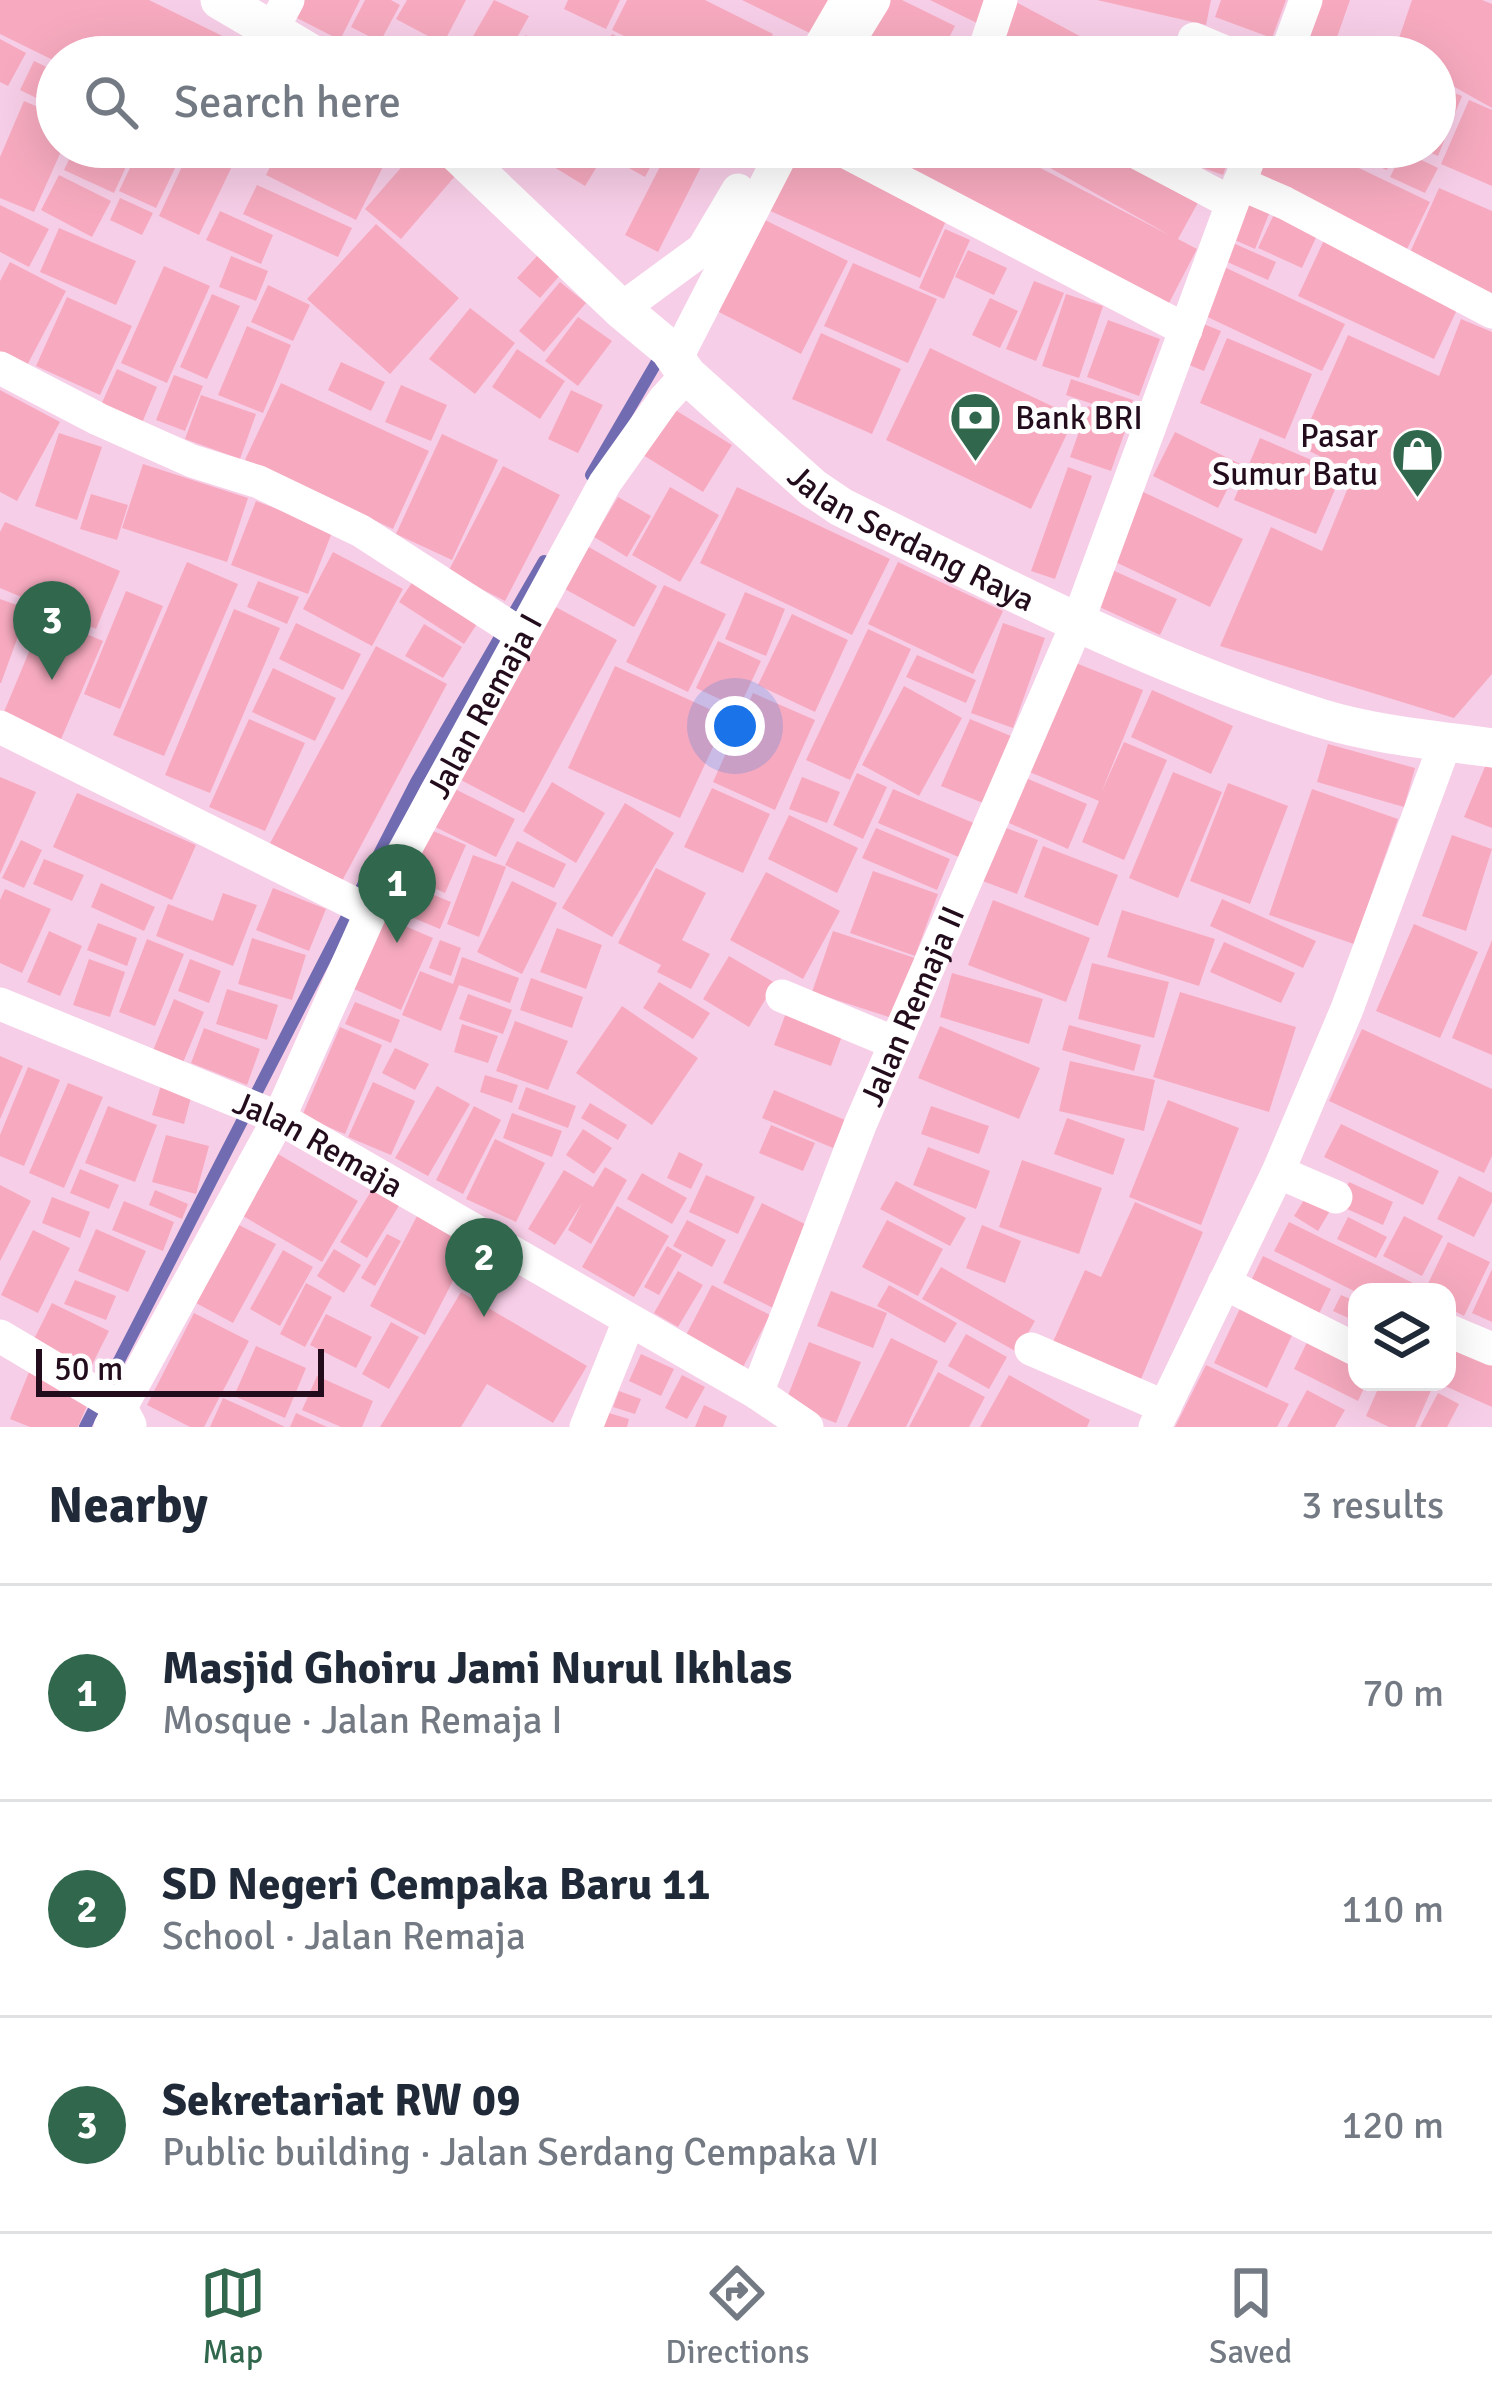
<!DOCTYPE html>
<meta charset="utf-8">
<style>
:root{--surface:#fff;--page:#f2f2f3;--text:#1f2937;--muted:#747a83;--line:#e0e1e3;--accent:#31674d}
body{margin:0;font-family:Signika,sans-serif;background:var(--page);color:var(--text)}
.controls{position:absolute;right:36px;bottom:36px;display:grid;overflow:hidden;border-radius:24px;box-shadow:0 12px 48px #0002}
.controls button{width:108px;height:108px;display:grid;place-items:center;padding:0;border:0;border-bottom:3px solid var(--line);background:var(--surface);color:var(--text);font:60px sans-serif}
.scale{position:absolute;left:36px;bottom:30px;width:288px;box-sizing:border-box;padding-left:12px;border:6px solid #230c1c;border-top:0;font-size:33px;line-height:42px;white-space:nowrap;color:#230c1c;-webkit-text-stroke:9px #fdfdfd;paint-order:stroke}
.you{position:absolute;left:735px;top:726px;width:42px;height:42px;margin:-30px;border:9px solid #fff;border-radius:50%;background:#1a73e8;box-shadow:0 0 0 18px #1a73e833}
.badge{display:grid;place-items:center;width:78px;height:78px;border-radius:50%;background:var(--accent);color:#fff;font-size:39px;font-weight:700}
.pin{position:absolute;translate:-50% -99px;filter:drop-shadow(0 3px 6px #0008)}
.pin::after{content:'';position:absolute;top:63px;width:42px;height:36px;background:inherit;clip-path:polygon(0 0,100% 0,50% 100%)}
.list{margin:0;padding:0;list-style:none}
h2{display:flex;justify-content:space-between;align-items:center;height:156px;margin:0;padding:0 48px;font-size:51px}
h2 small{font-size:39px;font-weight:400;color:var(--muted)}
.list li{display:grid;grid-template-columns:78px 1fr auto;gap:36px;align-items:center;box-sizing:border-box;height:216px;padding:0 48px;border-top:3px solid var(--line)}
.list b{display:block;font-size:45px;white-space:nowrap}
.list p{margin:0;font-size:39px;white-space:nowrap;color:var(--muted)}
.list em{font-size:39px;font-style:normal;color:var(--muted)}
.icon{flex:none;width:66px;height:66px;fill:none;stroke:currentColor;stroke-width:2;stroke-linecap:round;stroke-linejoin:round}
.map{position:relative;flex:none;width:1492px;height:1427px;overflow:hidden}
.search{position:absolute;background:var(--surface);box-shadow:0 12px 48px #0002;left:36px;right:36px;top:36px;height:132px;display:flex;align-items:center;gap:30px;box-sizing:border-box;padding:0 42px;border-radius:66px;color:var(--muted);font-size:45px}
.sheet{height:804px;background:var(--surface)}
nav{display:flex;justify-content:space-around;align-items:center;box-sizing:border-box;height:168px;border-top:3px solid var(--line);background:var(--surface);font-size:33px;color:var(--muted)}
nav a{display:grid;justify-items:center;gap:6px}
nav .on{color:var(--accent)}
.map>svg:first-child{display:block}
.lines{fill:none;stroke-linecap:round;stroke-linejoin:round}
.stream{stroke:#716cb2;stroke-width:12}
.building{fill:#f7aabf}
.minor{stroke:#fff;stroke-width:33}
.tertiary{stroke:#fff;stroke-width:39}
.labels{text-anchor:middle;stroke-width:10;stroke-linejoin:round;paint-order:stroke}
.poi-label{font-size:33px;fill:#230c1c;stroke:#fdfdfd;text-anchor:start}
.street-label{font-size:33px;fill:#230c1c;stroke:#fdfdfd}
</style>
<div class="map">
<svg width="1492" height="1427" viewBox="0 0 1492 1427">
<rect width="100%" height="100%" fill="#f7cee7"/>
<g class="lines">
<path class="stream" d="M591 475 662 353
M85 1427 416 782 544 561"/>
</g>
<path class="building" d="M0 0H149L265 57H57V62L0 34Z
M301 0H360L340 40 293 16Z
M365 0H391L400 5 380 42 351 27Z
M407 0H466L443 44 396 19Z
M494 0 529 16 506 57H461Z
M568 0H620L606 29 564 9Z
M627 0H705L773 34 761 57H666L612 30Z
M742 0H837L818 37Z
M887 0H902L955 26 939 57H859Z
M930 0H989L977 23Z
M1097 0H1211L1206 25Z
M1221 0H1286L1272 38 1215 17Z
M1311 0H1350L1330 57 1294 46Z
M1412 0H1482L1492 4V108L1435 76V57H1402L1394 53Z
M1014 1 1119 57H990Z
M612 34 658 57H600Z
M526 35 558 57H511Z
M0 39 26 53 8 86 0 82Z
M1351 39 1397 57H1343Z
M34 61 57 72V108L20 90Z
M1435 85 1462 96 1438 156 1417 147H1435Z
M1469 100 1492 110V186L1441 164Z
M24 101 57 115V147H63L34 212 0 198V157Z
M75 147H125L133 151 114 193 64 170Z
M140 147H185L156 208 119 191Z
M191 147H211L236 158 199 235 159 216Z
M229 147H264L257 161Z
M280 147H393L356 220 266 175Z
M419 147H438L462 168 401 239 365 209Z
M541 147H609L585 186 536 156Z
M619 147H661L645 177 613 159Z
M670 147H711L658 252 625 235Z
M794 147H809L951 210 920 278 766 209Z
M862 147H1000L1171 236 1013 147H1110L1201 197 1178 239 1197 249 1168 305Z
M1193 147H1233L1223 175 1187 162Z
M1261 147H1315L1430 202 1404 255 1246 179Z
M1330 147H1396L1387 170Z
M1403 151 1438 168 1425 193 1390 177Z
M59 175 111 201 92 237 41 210Z
M257 185 352 228 338 257 243 214Z
M1439 188 1492 211V296L1407 259Z
M1246 197 1271 209 1255 249 1228 237Z
M120 198 153 213 142 235 110 220Z
M0 205 49 229 29 267 0 252Z
M1277 208 1320 229 1302 268 1258 248Z
M220 211 273 235 261 264 206 240Z
M757 216 848 261 801 354 711 308Z
M376 224 459 298 390 374 307 299Z
M59 228 136 261 116 305 40 272Z
M945 229 970 240 944 299 919 288Z
M1326 236 1462 299 1434 359 1298 296Z
M1233 243 1276 262 1268 280 1225 261Z
M547 245 569 265 540 298 517 278Z
M968 250 1007 268 994 295 955 277Z
M231 256 268 271 256 301 219 287Z
M10 262 66 291 23 373 0 361V281Z
M853 263 937 299 908 363 824 326Z
M1220 265 1345 324 1322 371 1197 312Z
M164 266 210 286 167 383 121 363Z
M1034 281 1064 293 1036 361 1006 349Z
M560 282 586 303 544 352 519 331Z
M268 285 310 305 293 341 251 322Z
M212 294 240 306 207 379 180 367Z
M1066 294 1103 306 1079 378 1042 366Z
M67 297 132 326 100 395 36 366Z
M990 298 1018 311 1000 348 972 335Z
M470 308 515 343 475 394 429 359Z
M578 317 612 341 578 386 545 361Z
M1461 319 1492 332V674L1454 718 1220 646 1271 527 1322 551 1354 473 1299 446 1348 335 1439 376Z
M1108 320 1160 339 1139 396 1087 377Z
M1196 321 1221 331 1204 371 1179 361Z
M247 326 291 345 263 413 218 395Z
M821 333 901 369 872 434 792 399Z
M1227 338 1312 374 1285 439 1200 403Z
M930 348 1075 417 1031 509 886 440Z
M517 349 565 381 540 419 492 387Z
M341 362 385 382 371 411 328 390Z
M117 369 157 387 142 423 101 405Z
M174 375 203 386 185 431 156 420Z
M1071 379 1133 400 1128 416 1066 395Z
M281 383 429 451 393 529 245 460Z
M401 385 447 405 431 441 385 422Z
M0 390 60 422 17 501 0 492Z
M571 390 603 405 578 453 548 439Z
M201 395 256 414 240 459 185 439Z
M1088 406 1129 420 1111 471 1070 457Z
M672 408 732 445 703 492 643 455Z
M1175 432 1240 464 1218 508 1153 476Z
M59 433 102 447 77 520 35 506Z
M442 434 498 460 452 560 396 534Z
M1260 438 1342 473 1316 534 1234 500Z
M143 464 248 498 227 562 122 528Z
M503 466 560 495 505 601 448 572Z
M1068 467 1092 476 1055 579 1031 571Z
M670 487 719 515 680 582 632 555Z
M737 487 890 559 852 635 700 563Z
M1139 490 1243 539 1210 607 1107 558Z
M91 494 128 505 117 540 80 529Z
M618 497 651 516 627 557 594 537Z
M256 501 333 530 308 594 231 565Z
M5 522 120 571 96 629 0 588V532Z
M587 546 657 586 634 627 563 588Z
M333 552 403 589 372 646 303 609Z
M187 562 238 584 164 756 113 735Z
M898 562 1003 611 973 674 868 624Z
M1110 569 1177 599 1160 635 1093 604Z
M419 572 484 613 464 644 399 602Z
M258 581 299 597 287 624 247 607Z
M664 585 726 614 688 692 626 662Z
M126 591 163 606 120 709 84 694Z
M745 592 785 609 766 656 725 639Z
M0 599 28 609 1 683H0Z
M552 605 617 640 524 813 459 779Z
M234 609 280 628 210 793 165 775Z
M792 614 848 640 815 712 758 685Z
M44 616 103 641 59 744 1 719Z
M296 623 361 654 343 690 279 659Z
M1003 623 1045 638 1013 728 971 713Z
M424 624 462 647 443 678 405 656Z
M868 629 911 649 850 780 806 760Z
M718 641 761 661 739 708 696 688Z
M376 646 447 684 340 885 268 847Z
M917 655 976 680 966 703 906 677Z
M1066 659 1143 690 1101 793 1124 742 1167 760 1124 860 1082 842 1099 801 1020 768Z
M615 666 727 717 680 818 568 768Z
M273 668 336 698 315 741 252 712Z
M904 686 962 718 919 796 862 765Z
M1152 690 1233 726 1211 774 1131 737Z
M753 693 815 720 775 810 713 782Z
M249 719 305 743 265 831 209 807Z
M970 719 1011 736 983 803 941 786Z
M1328 744 1415 768 1404 807 1317 782Z
M1492 750V828L1464 817Z
M1173 772 1222 792 1178 898 1129 878Z
M857 773 887 787 863 839 833 825Z
M1019 775 1087 804 1068 849 1000 819Z
M0 777 36 792 0 874Z
M802 777 840 792 827 823 789 809Z
M552 782 605 813 576 863 523 831Z
M1228 783 1288 806 1250 904 1190 881Z
M447 785 515 819 496 857 427 823Z
M712 788 770 814 743 873 684 847Z
M893 789 976 824 961 858 878 823Z
M1312 789 1398 819 1354 944 1269 915Z
M77 793 196 845 172 900 53 847Z
M625 803 674 833 612 937 562 908Z
M789 815 858 848 837 893 768 859Z
M1001 826 1038 840 1017 894 980 880Z
M424 827 466 845 445 893 404 875Z
M876 828 950 859 937 890 862 858Z
M1452 835 1492 849 1466 931 1422 916Z
M21 840 42 850 24 888 2 878Z
M517 841 566 864 554 888 505 865Z
M1043 846 1118 875 1098 926 1024 897Z
M473 855 506 867 479 937 447 924Z
M44 859 84 875 72 901 33 884Z
M656 868 706 893 682 940 710 954 691 989 657 972 661 965 618 943Z
M873 871 938 894 915 956 850 933Z
M766 872 840 911 803 979 730 940Z
M398 880 451 902 440 929 387 907Z
M512 881 557 903 522 974 477 952Z
M101 883 155 907 144 931 91 907Z
M273 888 326 909 309 951 256 930Z
M5 889 51 909 22 973 0 963V900Z
M223 893 257 905 233 966 156 936 168 904 213 921Z
M1222 899 1316 941 1303 968 1210 926Z
M993 900 1090 938 1066 1002 968 965Z
M1122 910 1215 939 1199 986 1107 957Z
M377 914 433 938 401 1010 345 985Z
M98 923 137 938 127 966 87 950Z
M1414 924 1478 952 1440 1038 1376 1011Z
M557 928 602 945 586 989 540 972Z
M49 931 82 946 60 996 27 982Z
M833 931 915 958 895 1019 812 992Z
M252 938 306 955 292 1000 238 984Z
M147 939 184 954 155 1026 119 1012Z
M440 940 461 948 451 976 429 968Z
M1492 940V1055L1452 1038Z
M1224 942 1295 973 1281 1003 1210 972Z
M729 956 775 983 749 1027 703 999Z
M462 957 519 978 510 1003 459 985 441 1031 402 1015 420 971 453 984Z
M89 959 125 972 110 1017 73 1005Z
M190 959 221 971 209 1003 178 991Z
M1092 963 1169 982 1154 1038 1078 1019Z
M952 973 1043 999 1029 1044 940 1017Z
M531 978 583 997 572 1028 520 1010Z
M659 982 710 1013 693 1039 643 1008Z
M227 989 278 1005 267 1040 216 1024Z
M1180 992 1296 1027 1269 1112 1153 1077Z
M468 994 512 1010 503 1034 459 1019Z
M174 999 204 1012 182 1065 152 1053Z
M355 1002 400 1020 391 1043 345 1024Z
M789 1005 846 1025 831 1066 774 1045Z
M622 1006 698 1058 652 1125 576 1073Z
M515 1021 568 1041 548 1090 496 1071Z
M462 1024 498 1036 488 1063 454 1052Z
M1069 1025 1141 1045 1134 1071 1062 1050Z
M940 1026 1040 1068 1019 1119 918 1078Z
M340 1027 382 1045 345 1134 302 1116Z
M204 1028 260 1049 247 1085 191 1063Z
M1362 1029 1492 1089V1156L1484 1173 1329 1101Z
M395 1048 429 1064 415 1090 382 1073Z
M0 1056 23 1066 0 1119Z
M1070 1061 1155 1080 1144 1131 1059 1111Z
M28 1067 60 1080 24 1166 0 1156V1135Z
M485 1075 518 1085 512 1103 480 1092Z
M373 1082 415 1101 391 1155 348 1137Z
M68 1083 103 1097 64 1188 29 1173Z
M161 1085 192 1094 184 1124 152 1115Z
M437 1086 470 1104 428 1176 395 1158Z
M526 1087 576 1106 568 1128 518 1109Z
M774 1090 845 1120 833 1148 762 1118Z
M1168 1100 1239 1128 1201 1225 1129 1197Z
M590 1103 627 1125 618 1140 581 1118Z
M108 1106 157 1125 135 1182 85 1163Z
M474 1106 501 1120 463 1194 436 1180Z
M931 1106 989 1126 979 1154 921 1134Z
M512 1113 562 1131 552 1157 503 1138Z
M1067 1118 1125 1139 1113 1175 1054 1154Z
M1341 1124 1439 1171 1423 1205 1324 1157Z
M771 1125 815 1143 803 1171 759 1153Z
M583 1129 612 1148 594 1174 566 1155Z
M166 1135 209 1146 196 1194 152 1182Z
M495 1139 545 1163 516 1222 466 1199Z
M928 1147 990 1171 976 1209 913 1185Z
M679 1152 703 1164 691 1189 667 1178Z
M278 1154 358 1201 322 1262 243 1216Z
M1022 1160 1102 1188 1079 1254 999 1227Z
M605 1167 627 1180 591 1244 568 1230 582 1203 555 1245 528 1229 564 1170 593 1187Z
M80 1169 119 1185 109 1209 70 1193Z
M642 1173 687 1198 672 1224 627 1199Z
M706 1175 755 1197 738 1234 689 1212Z
M1459 1176 1492 1193V1202L1474 1237 1437 1219Z
M896 1181 966 1218 950 1246 880 1209Z
M1349 1182 1393 1202 1383 1225 1338 1205Z
M0 1185 31 1201 0 1261Z
M373 1188 400 1204 367 1258 340 1242Z
M155 1190 188 1204 182 1219 149 1205Z
M1310 1190 1334 1204 1318 1231 1294 1216Z
M52 1197 90 1212 80 1238 42 1223Z
M124 1201 174 1222 163 1251 112 1230Z
M1135 1202 1203 1232 1136 1391 1048 1353 1085 1270 1101 1277Z
M762 1203 813 1228 773 1308 723 1283Z
M617 1206 669 1236 634 1297 582 1267Z
M417 1216 472 1244 425 1335 370 1306Z
M1404 1216 1443 1236 1422 1276 1383 1256Z
M1348 1217 1387 1237 1376 1258 1337 1239Z
M687 1220 726 1240 712 1267 673 1246Z
M887 1220 943 1249 918 1296 862 1267Z
M1289 1222 1413 1283 1408 1292H1356L1274 1251Z
M239 1225 276 1244 233 1323 196 1303Z
M982 1225 1021 1241 1005 1283 966 1268Z
M96 1229 146 1251 128 1292 78 1271Z
M33 1230 70 1248 38 1313 1 1295Z
M387 1234 401 1241 375 1286 361 1278Z
M1448 1242 1490 1262 1464 1316 1447 1307V1292H1424Z
M667 1246 682 1255 659 1295 644 1287Z
M334 1249 361 1265 344 1293 317 1276Z
M283 1250 313 1267 280 1326 250 1309Z
M1263 1256 1331 1289 1317 1318 1249 1285Z
M941 1267 1035 1321 1017 1352 922 1299Z
M1492 1269V1322L1472 1313Z
M678 1271 703 1285 678 1327 654 1313Z
M75 1280 116 1296 106 1320 64 1304Z
M306 1283 332 1297 305 1347 280 1334Z
M712 1285 770 1315 741 1371 683 1341Z
M889 1285 957 1323 945 1343 877 1306Z
M831 1291 887 1313 873 1348 817 1326Z
M461 1292 587 1366 553 1423 487 1384 461 1427H380Z
M1341 1295 1357 1302V1322L1333 1311Z
M1243 1302 1296 1327 1267 1388 1214 1363Z
M52 1303 109 1331 86 1377 29 1349Z
M194 1313 249 1341 204 1427H190L147 1405Z
M326 1314 372 1337 356 1368 310 1345Z
M391 1322 419 1337 389 1389 362 1374Z
M966 1334 1007 1357 989 1389 948 1366Z
M1447 1335 1492 1354V1407L1436 1382H1447Z
M891 1338 938 1361 906 1427H847Z
M1309 1338 1357 1362V1382H1367L1358 1401 1294 1369Z
M809 1342 861 1362 836 1423 785 1403Z
M256 1346 306 1368 285 1418 234 1396Z
M641 1354 674 1369 661 1396 629 1381Z
M1206 1365 1289 1404 1277 1427H1175Z
M29 1372 91 1396 78 1427H30L10 1419Z
M938 1372 985 1397 969 1427H909Z
M682 1375 705 1387 687 1419 665 1408Z
M1009 1375 1090 1420 1087 1427H980Z
M317 1376 373 1401 362 1427H341L302 1410Z
M1381 1382H1423L1433 1386 1415 1427H1389L1366 1416Z
M1307 1390 1345 1410 1335 1427H1287Z
M619 1391 641 1399 635 1414 613 1407Z
M1438 1393 1459 1404 1447 1427H1420Z
M223 1398 250 1410 285 1427H210Z
M704 1405 727 1416 723 1427H695Z
M296 1413 327 1427H290Z
M609 1413 629 1419 627 1427H604Z"/>
<g class="lines">
<g class="minor">
<path d="M272 30 288 0"/>
<path d="M1194 39 1237 57"/>
<path d="M814 57 847 0"/>
<path d="M839 57 874 0"/>
<path d="M982 57 1001 0"/>
<path d="M1285 57 1306 0"/>
<path d="M836 147 1186 330"/>
<path d="M1126 147 1232 203"/>
<path d="M1239 183 1285 203 1492 312"/>
<path d="M621 309 703 249 738 190"/>
<path d="M676 359 785 147"/>
<path d="M0 368 98 419 192 461 259 482 361 531 522 635"/>
<path d="M0 727 371 912"/>
<path d="M782 996 895 1043"/>
<path id="s1" d="M0 1004 279 1118 757 1393 807 1427"/>
<path d="M1278 1172 1336 1197"/>
<path d="M1224 1283 1357 1350"/>
<path d="M1447 1330 1492 1349"/>
<path d="M0 1336 121 1408 130 1425"/>
<path d="M1031 1349 1165 1407"/>
<path id="s2" d="M757 1393 860 1125 1077 624 1253 147"/>
<path id="s3" d="M110 1427 279 1118 371 912 605 483 664 400 687 375"/>
<path d="M586 1427 629 1321"/>
<path d="M1155 1427 1278 1172 1347 1009 1446 741"/>
</g>
<g class="tertiary">
<path d="M220 0 317 57"/>
<path id="s4" d="M451 147 621 309 669 349 687 375 813 488 841 507C997 584 1153 666 1320 718 1375 735 1435 740 1492 748"/>
</g>
</g>
<defs>
<symbol id="bank-pin" viewBox="-11 -11 22 30"><path d="M0 17L-7.5 6A9.5 9.5 0 1 1 7.5 6Z" fill="#31674d" stroke="#fdfdfd"/><path d="M-6-4H6V4H-6ZM0-2.3a2.3 2.3 0 1 0 0 4.6a2.3 2.3 0 1 0 0-4.6Z" fill="#fff"/></symbol>
<symbol id="shop-pin" viewBox="-11 -11 22 30"><path d="M0 17L-7.5 6A9.5 9.5 0 1 1 7.5 6Z" fill="#31674d" stroke="#fdfdfd"/><path d="M-5-2.5h2.3a2.7 3.5 0 0 1 5.4 0H5L5.5 6h-11ZM-1.5-2.5h3a1.5 2.3 0 0 0-3 0Z" fill="#fff"/></symbol>
</defs>
<g fill-rule="evenodd">
<use href="#bank-pin" x="946" y="388" width="59" height="81"/>
<use href="#shop-pin" x="1388" y="424" width="59" height="81"/>
</g>
<g class="labels">
<g class="poi-label">
<text x="1015" y="429">Bank BRI</text>
<text x="1378" y="447" text-anchor="end">Pasar<tspan x="1378" dy="38">Sumur Batu</tspan></text>
</g>
<g class="street-label">
<text dy="12" stroke="none"><textPath href="#s4" startOffset="609">Jalan Serdang Raya</textPath></text>
<text dy="12" stroke="none"><textPath href="#s3" startOffset="813">Jalan Remaja I</textPath></text>
<text dy="12" stroke="none"><textPath href="#s2" startOffset="417">Jalan Remaja II</textPath></text>
<text dy="12" stroke="none"><textPath href="#s1" startOffset="348">Jalan Remaja</textPath></text>
</g>
</g>
</svg>
<div class="controls">
<button><svg class="icon" aria-label="layers" viewBox="0 0 24 24"><path d="M12 4l9 5-9 5-9-5zM3 14l9 5 9-5"/></svg></button>
</div>
<div class="scale">50 m</div>
<div class="you"></div>
<div class="pin badge" style="left:397px;top:943px">1</div>
<div class="pin badge" style="left:484px;top:1317px">2</div>
<div class="pin badge" style="left:52px;top:680px">3</div>
<div class="search"><svg class="icon" aria-label="search" viewBox="0 0 24 24"><circle cx="10" cy="10" r="6"/><path d="M15 15l6 6"/></svg>Search here</div>
</div>
<section class="sheet">
<h2>Nearby<small>3 results</small></h2>
<ul class="list">
<li><span class="badge">1</span><div><b>Masjid Ghoiru Jami Nurul Ikhlas</b><p>Mosque · Jalan Remaja I</p></div><em>70 m</em></li>
<li><span class="badge">2</span><div><b>SD Negeri Cempaka Baru 11</b><p>School · Jalan Remaja</p></div><em>110 m</em></li>
<li><span class="badge">3</span><div><b>Sekretariat RW 09</b><p>Public building · Jalan Serdang Cempaka VI</p></div><em>120 m</em></li>
</ul>
</section>
<nav>
<a class="on"><svg class="icon" aria-label="map" viewBox="0 0 24 24"><path d="M3 6l6-2 6 2 6-2v14l-6 2-6-2-6 2zM9 4v14M15 6v14"/></svg>Map</a>
<a><svg class="icon" aria-label="directions" viewBox="0 0 24 24"><path d="M12 3l9 9-9 9-9-9zM9 14v-3h6M13 9l2 2-2 2"/></svg>Directions</a>
<a><svg class="icon" aria-label="saved" viewBox="0 0 24 24"><path d="M7 4h10v16l-5-4-5 4z"/></svg>Saved</a>
</nav>
